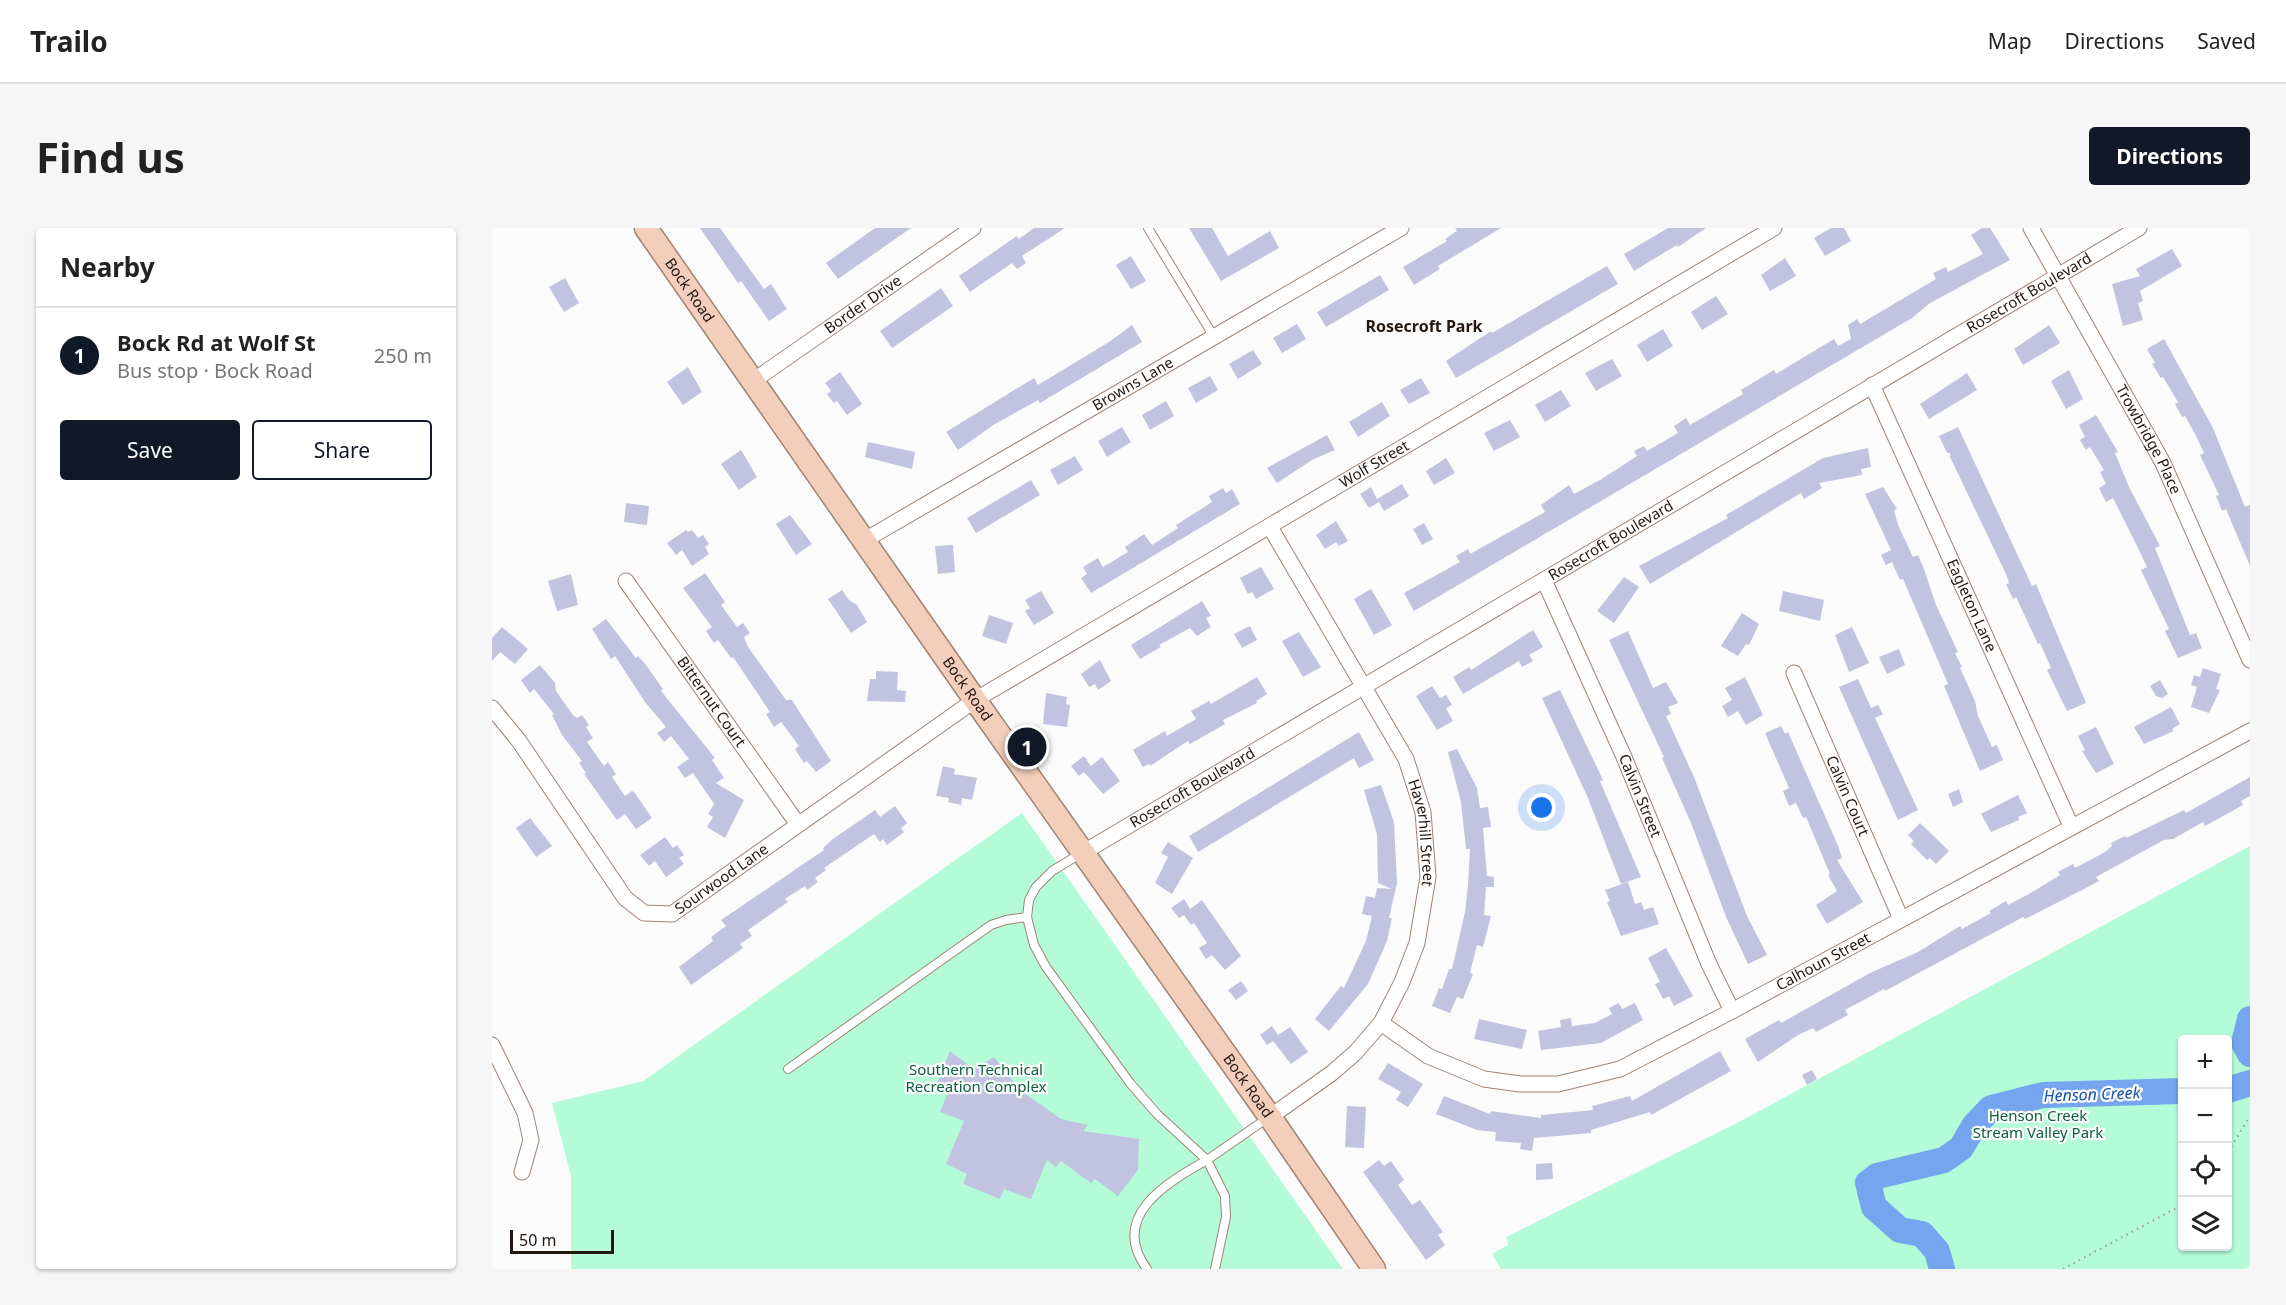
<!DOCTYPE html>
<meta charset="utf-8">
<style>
:root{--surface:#fff;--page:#f6f6f6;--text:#222;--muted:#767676;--line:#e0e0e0;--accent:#111827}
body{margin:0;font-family:"Noto Sans",sans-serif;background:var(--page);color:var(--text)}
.controls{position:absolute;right:18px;bottom:18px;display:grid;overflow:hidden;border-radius:6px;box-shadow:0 2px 4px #0004}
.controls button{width:54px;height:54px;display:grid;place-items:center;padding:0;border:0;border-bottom:2px solid var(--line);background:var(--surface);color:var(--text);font:30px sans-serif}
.scale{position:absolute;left:18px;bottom:15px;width:104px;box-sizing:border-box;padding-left:6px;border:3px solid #221711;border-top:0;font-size:16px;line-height:21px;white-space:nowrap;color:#221711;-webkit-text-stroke:4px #fbfbfb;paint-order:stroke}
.you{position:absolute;left:1050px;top:580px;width:21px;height:21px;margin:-15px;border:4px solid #fff;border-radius:50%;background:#1a73e8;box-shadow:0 0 0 9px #1a73e833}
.badge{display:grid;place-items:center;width:39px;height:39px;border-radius:50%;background:var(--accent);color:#fff;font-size:20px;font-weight:700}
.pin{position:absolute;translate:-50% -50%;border:3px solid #fff;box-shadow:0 2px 6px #0006}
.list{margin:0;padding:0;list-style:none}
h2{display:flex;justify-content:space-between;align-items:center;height:78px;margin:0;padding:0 24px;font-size:26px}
h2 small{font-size:20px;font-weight:400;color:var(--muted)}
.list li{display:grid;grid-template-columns:39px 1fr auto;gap:18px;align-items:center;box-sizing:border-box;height:96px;padding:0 24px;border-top:2px solid var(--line)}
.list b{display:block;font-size:22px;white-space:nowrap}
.list p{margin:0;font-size:20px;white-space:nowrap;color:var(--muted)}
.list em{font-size:20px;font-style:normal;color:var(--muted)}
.actions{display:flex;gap:12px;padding:18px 24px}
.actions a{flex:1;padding:14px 0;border:2px solid var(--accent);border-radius:6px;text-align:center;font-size:21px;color:var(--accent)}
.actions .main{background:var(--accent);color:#fff}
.icon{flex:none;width:33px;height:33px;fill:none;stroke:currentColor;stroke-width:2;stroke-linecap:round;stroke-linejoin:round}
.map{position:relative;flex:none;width:1758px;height:1041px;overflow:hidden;border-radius:6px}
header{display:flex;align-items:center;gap:36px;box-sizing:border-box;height:84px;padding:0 30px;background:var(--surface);border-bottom:2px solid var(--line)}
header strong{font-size:28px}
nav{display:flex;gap:33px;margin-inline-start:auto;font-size:21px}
.intro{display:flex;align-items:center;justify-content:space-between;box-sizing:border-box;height:144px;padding:0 36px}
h1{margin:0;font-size:42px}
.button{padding:15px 27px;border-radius:6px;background:var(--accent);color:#fff;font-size:21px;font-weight:700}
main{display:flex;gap:36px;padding:0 36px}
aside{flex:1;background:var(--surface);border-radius:6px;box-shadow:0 2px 4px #0004}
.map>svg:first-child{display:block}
.green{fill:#b4fcd7;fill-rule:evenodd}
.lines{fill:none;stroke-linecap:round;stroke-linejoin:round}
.river{stroke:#74a5ee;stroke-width:26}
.building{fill:#c2c3e1}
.lane-casing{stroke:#9f8373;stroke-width:10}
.street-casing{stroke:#9f8373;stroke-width:17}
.secondary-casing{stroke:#9f8373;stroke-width:25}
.path{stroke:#9c9895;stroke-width:2;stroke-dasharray:1.5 4.5;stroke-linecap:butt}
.lane{stroke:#fff;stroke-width:8}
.street{stroke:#fff;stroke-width:15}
.secondary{stroke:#f3cfbb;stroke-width:22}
.labels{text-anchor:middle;stroke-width:4.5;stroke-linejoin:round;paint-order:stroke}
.street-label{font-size:15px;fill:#221711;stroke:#fbfbfb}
.park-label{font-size:15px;fill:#0d5f3f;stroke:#fbfbfb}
.neighbourhood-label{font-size:16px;font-weight:bold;fill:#221711;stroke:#fbfbfb}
.water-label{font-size:16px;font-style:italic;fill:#1452a7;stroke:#fbfbfb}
</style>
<header>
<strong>Trailo</strong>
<nav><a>Map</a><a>Directions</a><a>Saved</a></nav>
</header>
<div class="intro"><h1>Find us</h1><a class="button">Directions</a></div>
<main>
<aside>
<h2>Nearby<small></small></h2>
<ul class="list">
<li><span class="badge">1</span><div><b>Bock Rd at Wolf St</b><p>Bus stop · Bock Road</p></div><em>250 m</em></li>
</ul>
<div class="actions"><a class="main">Save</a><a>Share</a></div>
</aside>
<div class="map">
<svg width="1758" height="1041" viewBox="0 0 1758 1041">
<rect width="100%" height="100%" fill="#fbfbfb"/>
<path class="green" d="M530 585 851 1041H79V948L60 875 151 853Z
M1758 618V1041H1009L1000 1026 1016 1017 1014 1009 1243 896ZM1690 812H1736V1018H1690Z"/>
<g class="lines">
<path class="river" d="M1758 791 1752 815 1758 826
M1736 862 1758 855
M1450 1041 1445 1023 1430 1006 1408 1002 1382 979 1376 955 1385 948 1452 932 1469 920 1482 898 1499 880 1551 867 1690 863"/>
</g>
<path class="building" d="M208 0H228L272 61 279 56 295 81 277 93 249 53 246 55Z
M383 0H419L346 51 334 35Z
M542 0H573L530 28 534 35 525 41 520 35 478 64 467 48 525 8 527 11Z
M697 0H720L736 28 778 3 787 20 729 53Z
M963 0H1009L946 38 948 41 922 57 911 39 955 13 953 11 965 3Z
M1176 0H1214L1186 19 1185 17 1142 43 1132 26Z
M1339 0H1352L1359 13 1333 28 1322 10Z
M1490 0H1498L1518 32 1438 75 1420 90 922 383 912 365 968 334 964 328 976 321 978 326 1053 284 1049 277 1077 257 1082 266 1108 252 1145 228 1142 223 1152 218 1155 223 1186 205 1182 198 1194 190 1198 197 1251 166 1249 162 1282 142 1284 146 1342 111 1346 118 1359 111 1356 97 1365 91 1368 96 1444 51 1441 45 1454 39 1456 44 1491 26 1479 7Z
M1680 21 1690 38 1648 63 1651 73 1646 75 1651 92 1631 98 1620 56 1648 48 1644 41Z
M639 28 654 53 639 61 624 37Z
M1293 30 1304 48 1278 63 1269 47Z
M1115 38 1126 56 964 150 954 133 999 103 1000 105Z
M888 47 897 62 834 99 825 84Z
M73 50 87 75 72 84 57 59Z
M449 60 461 78 400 120 388 103Z
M1224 68 1236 86 1210 102 1199 84Z
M805 96 814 111 790 125 781 110Z
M640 97 650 114 548 175 546 172 503 196 466 222 454 204 542 150 546 157 617 114Z
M1557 97 1568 115 1531 137 1522 121Z
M1171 101 1181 118 1155 134 1145 117Z
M1672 111 1721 200 1753 279 1758 277V338L1734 281 1730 283 1724 268 1727 267 1708 227 1712 225 1703 206 1693 188 1690 189 1683 176 1686 174 1671 149 1669 150 1660 136 1663 135 1655 121Z
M761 122 770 136 746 151 737 136Z
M1120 131 1130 148 1104 163 1093 145Z
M196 139 210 164 191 177 175 154Z
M1577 142 1591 171 1574 181 1559 153Z
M348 144 370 176 355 187 345 173 342 175 335 166 339 163 333 155Z
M1475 145 1485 162 1437 191 1428 176Z
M718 148 726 162 704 175 696 160Z
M929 150 938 165 917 176 908 162Z
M1069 162 1079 178 1053 194 1043 177Z
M674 173 682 188 658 202 650 187Z
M890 174 898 188 866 209 857 194Z
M1604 187 1626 224 1623 225 1637 259 1668 318 1663 320 1698 407 1704 405 1710 420 1686 430 1673 403 1677 401 1649 342 1655 339 1645 318 1621 270 1614 274 1607 260 1614 256 1608 244 1612 242 1598 219 1594 222 1588 212 1593 209 1587 197Z
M1018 192 1028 209 1002 223 992 205Z
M630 199 639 214 615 229 606 213Z
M1466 199 1540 358 1544 356 1594 475 1575 483 1555 442 1559 440 1548 415 1546 416 1524 369 1521 371 1514 356 1517 355 1514 346 1458 229V225H1455L1447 208Z
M835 207 843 222 820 232 785 255 775 240Z
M376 214 423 224 420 241 373 229Z
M1376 220 1379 239 1369 241 1370 247 1327 255 1330 260 1312 271 1309 265 1158 356 1147 338 1236 290 1234 287 1331 230Z
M249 222 265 249 247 262 229 236Z
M583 228 591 242 566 257 558 242Z
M954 230 963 245 942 257 934 243Z
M539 252 548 267 484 305 475 290Z
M910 256 917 268 892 283 887 274 877 280 868 266 879 259 885 271Z
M1391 259 1405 281 1402 282 1406 297 1421 329 1426 327 1432 341 1444 377 1466 424 1463 425 1470 439 1468 440 1483 473 1486 488 1500 519 1505 517 1511 532 1488 543 1452 458 1456 456 1411 351 1408 352 1400 334 1394 337 1389 327 1399 322 1373 266Z
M731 260 734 265 740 261 748 276 599 365 589 350 595 346 591 339 606 330 611 339 636 324 633 319 652 306 660 317 686 300 684 297 720 274 717 268Z
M134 275 157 278 155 297 132 294Z
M298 287 320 316 304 327 284 296Z
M844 293 856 313 847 318 844 314 833 321 824 307Z
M932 295 941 311 930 317 921 301Z
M194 302 196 304 200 302 206 310 211 307 217 316 213 319 217 326 200 338 190 322 184 327 175 315Z
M461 317 463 344 446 346 443 318Z
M769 339 782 361 764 371 760 364 756 366 748 350Z
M213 345 233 374 229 377 245 399 251 395 258 405 252 409 256 419 294 472H300L339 533 324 544 315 533 312 535 303 521 307 518 289 494 282 499 274 486 278 484 241 429 239 430 226 412 222 415 214 403 220 399 191 360Z
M79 346 86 377 65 383 56 353Z
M1132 349 1147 359 1122 395 1105 383Z
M879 361 900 397 882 407 862 371Z
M350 362 357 372 365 377 375 394 359 405 336 371Z
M549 363 562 385 542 397 533 383 538 380 533 372Z
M1291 363 1332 372 1328 393 1287 383Z
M710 373 719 388 714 390 719 399 705 408 698 400 667 417 669 419 648 431 639 417Z
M1250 385 1267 396 1257 417 1254 416 1246 428 1229 418Z
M497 387 521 395 514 416 490 408Z
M114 391 144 430 146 428 154 437 171 461 169 463 223 530 220 532 232 550 224 555 252 572 233 610 215 599 221 589 216 586 222 576 201 545 193 550 185 539 197 531 179 508 172 514 165 505 174 499 153 474 123 428 119 431 100 401Z
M758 398 765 412 750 420 742 406Z
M10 399 36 421 23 436 8 424 0 433V410Z
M1360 399 1377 435 1357 444 1343 407Z
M1041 402 1051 419 1037 427 1041 433 1030 439 1027 433 971 466 961 449 977 439 979 442Z
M1136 403 1161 460 1174 454 1186 475 1176 479 1179 486 1174 488 1202 549 1255 688 1275 727 1256 736 1234 689 1199 595 1170 530 1172 529 1117 412Z
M807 404 829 439 811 449 790 413Z
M1407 421 1413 437 1395 446 1387 429Z
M608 432 619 453 606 462 603 456 597 459 589 446Z
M48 437 63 455 64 463 81 487 85 490 90 487 97 497 94 499 101 510 95 514 112 538 116 534 124 546 120 549 133 568 140 563 143 565 160 590 144 601 133 586 125 592 92 546 94 545 87 535 90 533 70 507 60 487 62 486 42 461 38 465 29 452Z
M1711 440 1729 446 1724 461 1728 462 1717 485 1699 479 1705 459 1699 457 1702 447 1708 449Z
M384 443 406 444 405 462 414 463 413 474 375 473 378 451H384Z
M765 449 775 466 764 473 765 475 731 492 733 496 698 516 696 513 658 538 657 536 651 539 641 522 673 503 675 508 704 491 699 483 717 473 719 476Z
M1253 449 1271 487 1254 497 1246 483 1236 489 1230 478 1240 472 1233 460Z
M1366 451 1379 480 1386 477 1391 486 1383 490 1426 582 1406 592 1347 459Z
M1668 452 1676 466 1670 470 1664 468 1658 458Z
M940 458 948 470 954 467 960 477 954 480 961 493 945 502 924 468Z
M1068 462 1111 552 1108 553 1149 649 1129 656 1096 570 1050 470Z
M554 465 575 469 574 476 578 477 575 499 551 496Z
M1679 479 1688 496 1680 501 1682 503 1652 516 1642 499Z
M1289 498 1293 506 1296 504 1347 620 1350 630 1345 632 1371 674 1335 696 1324 677 1345 663 1336 647 1338 646 1314 589 1311 590 1304 575 1297 578 1291 563 1297 560 1273 505Z
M1604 499 1622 536 1604 545 1590 523 1593 522 1586 508Z
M867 504 882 532 867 540 862 530 706 624 697 608Z
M965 521 985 560 988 580 996 579 999 599 991 600 995 648 1002 649V659H994L992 687 999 688 991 719 985 717 978 745 981 746 971 771 965 769 958 785 940 778 947 760 950 761 957 741H960L973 684 976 657 978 621H974L969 574 956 524Z
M592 528 599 538 610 529 628 553 611 566 592 544 587 548 579 538Z
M451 538 463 541 462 546 485 550 480 572 470 570 469 577 456 574 457 570 444 568Z
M1758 549V568L1749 573 1751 577 1713 598 1711 594 1681 611 1672 612 1604 649 1607 653 1592 661 1533 691 1531 689 1393 763 1392 761 1353 782 1356 787 1324 804 1321 800 1306 807 1266 834 1253 811 1287 792 1289 795 1378 745 1426 724 1468 698 1470 701 1499 685 1497 683 1514 673 1516 677 1537 666 1568 647 1566 644 1581 636 1583 640 1613 624 1620 618 1619 615 1633 608 1634 610 1692 582 1694 585Z
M889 557 902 594 905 655 897 690H900L895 713 876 756 837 803 823 791 849 758 852 760 874 713 880 688 870 686 874 668 883 670 885 660 900 661 886 655 885 606 872 562Z
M1467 561 1471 574 1461 579 1456 566Z
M1526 567 1535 585 1526 589 1527 592 1499 604 1489 586Z
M403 578 415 595 409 600 412 604 395 617 391 611 388 614 382 606 332 640 334 642 323 650 326 654 315 662 313 658 293 671 296 674 256 702 260 708 248 716 251 720 199 757 187 739 221 713 219 709 234 698 229 692 332 622 331 620 341 611 383 582 388 589Z
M38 590 60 618 44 629 24 600Z
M1428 595 1457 623 1444 636 1438 630 1435 632 1419 616 1422 613 1416 607Z
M173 609 181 620 185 617 192 627 187 630 192 636 174 649 163 633 157 638 148 627Z
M676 614 701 630 680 666 663 655 676 629 669 625Z
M1136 654 1143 676 1149 674 1152 682 1161 679 1167 696 1129 708 1115 674 1118 673 1113 662Z
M692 671 698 681 710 672 749 728 733 742 720 727 714 731 707 720 715 715 702 695 699 697 692 687 687 690 679 680Z
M1174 720 1201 768 1182 778 1177 768 1171 771 1163 756 1168 754 1156 730Z
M749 753 756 763 744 772 736 762Z
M1127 775 1130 781 1143 775 1151 792 1109 815 1049 822 1046 803 1069 799 1068 792 1079 790 1080 798 1103 795 1120 786 1117 780Z
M987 791 1035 802 1030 821 982 811Z
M780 798 786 807 798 799 816 824 799 836 781 813 775 817 768 807Z
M458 823 482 841 502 829 528 862 569 891 596 897 591 903 647 911 646 942 626 968 603 951 599 955 569 933 564 939 555 932 539 971 512 961 508 971 471 956 475 946 454 936 472 893 448 884 456 864 442 862Z
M1228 823 1239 843 1159 887 1158 884 1099 902V905L1042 910 1040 923 1028 921 1029 915 1003 913 1004 904 985 902 944 886 952 868 998 886 999 883 1049 890V887L1101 882 1100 878 1138 868 1140 873Z
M896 835 931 856 916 879 904 872 909 864 886 851Z
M1320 842 1325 851 1315 857 1310 847Z
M855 878 874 879 872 920 853 919Z
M887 932 892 938 899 933 912 952 906 957 920 977 928 972 951 1004 946 1007 953 1017 934 1032 871 944Z
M1060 935 1061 951 1044 952V936Z"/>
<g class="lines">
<defs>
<path id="lane" d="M656 0 722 109
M588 626 560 643 544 659 537 672 535 689 542 717 554 739 638 855 665 886 715 932 777 889
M296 841 499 697 514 692 535 689
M655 1041C616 988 676 954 715 932L733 968 734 989 723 1041"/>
<g id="street">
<path id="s1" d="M1539 0 1671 235 1758 432"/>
<path id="s2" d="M261 153 481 0"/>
<path id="s3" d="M1380 157 1579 598"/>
<path id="s4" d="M778 299 914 531 931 584 936 649 925 715 910 754 889 795 863 825 840 845 778 889"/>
<path id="s5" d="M373 312 909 0"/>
<path id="s6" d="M1052 352 1132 529 1217 736 1240 783"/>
<path id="s7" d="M134 353 305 595"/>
<path id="s8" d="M1302 445 1409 691"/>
<path id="s9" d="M0 480 27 513 133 670 152 685 180 686 483 472 1282 0"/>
<path id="s10" d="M592 624 1647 0"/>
<path id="s11" d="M889 795 936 828 992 851 1028 856H1066L1128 841 1240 783 1758 503"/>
<path d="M0 817 33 885 39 912 30 944"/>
</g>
<g id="secondary">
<path id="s12" d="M154 0 483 472 778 889 882 1041"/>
</g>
</defs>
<use href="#lane" class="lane-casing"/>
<use href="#street" class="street-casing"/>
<use href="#secondary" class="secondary-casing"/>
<path class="path" d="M1736 924 1758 888
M1571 1041 1690 977"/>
<use href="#lane" class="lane"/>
<use href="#street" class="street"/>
<use href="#secondary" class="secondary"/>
</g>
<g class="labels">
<g class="street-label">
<text dy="5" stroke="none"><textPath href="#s12" startOffset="76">Bock Road</textPath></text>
<text dy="5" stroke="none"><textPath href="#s10" startOffset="1098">Rosecroft Boulevard</textPath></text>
<text dy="5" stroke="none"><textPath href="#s2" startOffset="134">Border Drive</textPath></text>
<text dy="5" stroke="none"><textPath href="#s5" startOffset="310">Browns Lane</textPath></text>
<text dy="5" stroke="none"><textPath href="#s1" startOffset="242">Trowbridge Place</textPath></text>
<text dy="5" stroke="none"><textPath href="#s9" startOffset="1119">Wolf Street</textPath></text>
<text dy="5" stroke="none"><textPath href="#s10" startOffset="612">Rosecroft Boulevard</textPath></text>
<text dy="5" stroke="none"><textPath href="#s3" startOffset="242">Eagleton Lane</textPath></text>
<text dy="5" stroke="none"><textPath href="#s12" startOffset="562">Bock Road</textPath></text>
<text dy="5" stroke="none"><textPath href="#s7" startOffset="148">Bitternut Court</textPath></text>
<text dy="5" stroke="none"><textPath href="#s10" startOffset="126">Rosecroft Boulevard</textPath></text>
<text dy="5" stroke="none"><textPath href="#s6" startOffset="236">Calvin Street</textPath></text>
<text dy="5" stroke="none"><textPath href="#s8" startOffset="134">Calvin Court</textPath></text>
<text dy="5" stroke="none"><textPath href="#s4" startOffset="345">Haverhill Street</textPath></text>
<text dy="5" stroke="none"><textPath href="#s9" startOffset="345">Sourwood Lane</textPath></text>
<text dy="5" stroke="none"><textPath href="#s11" startOffset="486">Calhoun Street</textPath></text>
<text dy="5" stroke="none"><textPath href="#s12" startOffset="1048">Bock Road</textPath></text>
</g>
<g class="park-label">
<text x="484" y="847">Southern Technical<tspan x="484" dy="17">Recreation Complex</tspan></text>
<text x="1546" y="893">Henson Creek<tspan x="1546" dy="17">Stream Valley Park</tspan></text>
</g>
<g class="neighbourhood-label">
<text x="932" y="104">Rosecroft Park</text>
</g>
<g class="water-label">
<text transform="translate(1600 866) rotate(-2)" y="6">Henson Creek</text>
</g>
</g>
</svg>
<div class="controls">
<button>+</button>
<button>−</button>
<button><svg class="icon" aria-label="locate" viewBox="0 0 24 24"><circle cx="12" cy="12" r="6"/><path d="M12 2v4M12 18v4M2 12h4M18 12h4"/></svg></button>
<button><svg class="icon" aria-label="layers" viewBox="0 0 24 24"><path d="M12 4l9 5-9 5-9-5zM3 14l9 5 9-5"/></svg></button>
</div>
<div class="scale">50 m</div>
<div class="you"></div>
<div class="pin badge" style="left:535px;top:519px">1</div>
</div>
</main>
